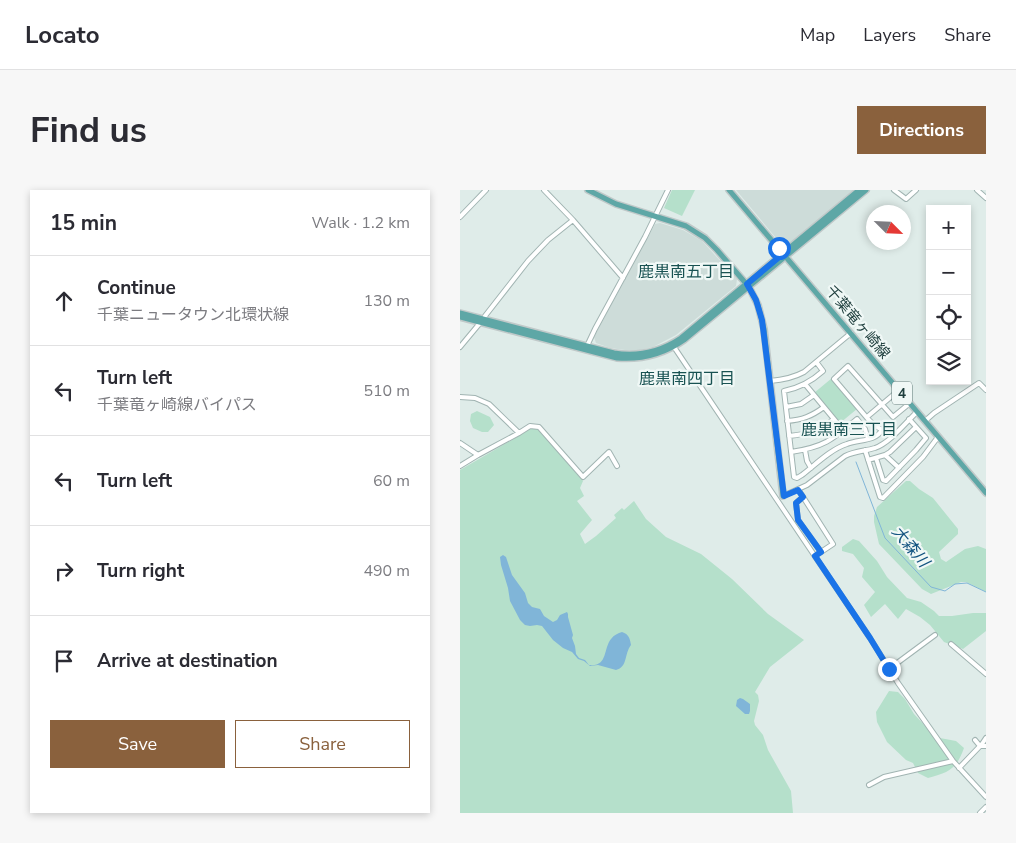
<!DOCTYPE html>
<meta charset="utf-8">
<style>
:root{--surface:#fff;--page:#f7f7f7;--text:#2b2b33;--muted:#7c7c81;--line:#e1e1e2;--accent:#8a613d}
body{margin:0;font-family:"Nunito Sans","Noto Sans JP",sans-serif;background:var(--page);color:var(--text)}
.controls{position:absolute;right:15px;top:15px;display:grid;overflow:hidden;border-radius:0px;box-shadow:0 2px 8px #0003}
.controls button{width:45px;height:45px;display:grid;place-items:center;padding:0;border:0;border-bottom:1px solid var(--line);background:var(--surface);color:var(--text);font:25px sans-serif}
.compass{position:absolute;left:406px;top:15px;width:45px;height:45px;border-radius:50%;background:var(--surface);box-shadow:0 2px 8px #0003;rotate:114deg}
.stop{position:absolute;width:15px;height:15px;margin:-11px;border:4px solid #1a73e8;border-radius:50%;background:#fff}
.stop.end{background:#1a73e8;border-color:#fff;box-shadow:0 1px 5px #0008}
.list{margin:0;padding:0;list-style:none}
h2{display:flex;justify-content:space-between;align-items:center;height:65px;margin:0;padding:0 20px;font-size:21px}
h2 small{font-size:16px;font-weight:400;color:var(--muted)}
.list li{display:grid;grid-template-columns:32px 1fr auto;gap:15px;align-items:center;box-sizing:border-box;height:90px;padding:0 20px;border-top:1px solid var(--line)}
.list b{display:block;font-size:19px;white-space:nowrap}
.list p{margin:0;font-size:16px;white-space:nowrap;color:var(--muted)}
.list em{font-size:16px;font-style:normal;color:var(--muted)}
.actions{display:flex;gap:10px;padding:15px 20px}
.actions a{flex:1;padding:11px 0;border:1px solid var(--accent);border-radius:0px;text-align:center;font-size:18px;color:var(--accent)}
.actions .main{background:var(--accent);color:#fff}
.icon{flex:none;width:28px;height:28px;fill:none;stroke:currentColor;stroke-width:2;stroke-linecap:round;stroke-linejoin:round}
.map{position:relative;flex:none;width:526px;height:623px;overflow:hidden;border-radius:0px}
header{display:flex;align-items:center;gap:30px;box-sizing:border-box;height:70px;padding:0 25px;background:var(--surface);border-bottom:1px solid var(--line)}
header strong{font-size:24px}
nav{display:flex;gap:28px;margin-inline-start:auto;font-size:18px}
.intro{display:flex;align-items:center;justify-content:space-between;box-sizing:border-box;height:120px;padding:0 30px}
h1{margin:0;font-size:35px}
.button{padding:12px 22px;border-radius:0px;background:var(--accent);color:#fff;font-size:18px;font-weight:700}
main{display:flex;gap:30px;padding:0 30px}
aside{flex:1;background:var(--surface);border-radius:0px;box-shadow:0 2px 8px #0003}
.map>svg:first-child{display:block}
.built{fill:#cddcd9}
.green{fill:#b5e0cb}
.water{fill:#80b5d8}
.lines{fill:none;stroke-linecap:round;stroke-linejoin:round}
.stream{stroke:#80b5d8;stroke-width:1}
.minor-casing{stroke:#a1b4b2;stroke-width:6}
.major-casing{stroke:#c0c9c9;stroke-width:8}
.minor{stroke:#fff;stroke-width:4}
.major{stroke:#5ea7a6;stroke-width:5}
.route{stroke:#1a73e8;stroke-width:6}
.labels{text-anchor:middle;stroke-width:4.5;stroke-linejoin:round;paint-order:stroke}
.shield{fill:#f0f8f6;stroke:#5d7674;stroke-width:1}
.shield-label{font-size:14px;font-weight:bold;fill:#1e3e3d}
.street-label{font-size:15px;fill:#1e3e3d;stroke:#f0f8f6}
.neighbourhood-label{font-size:16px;fill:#185252;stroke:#f0f8f6}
.water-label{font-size:16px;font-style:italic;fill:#125380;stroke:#f0f8f6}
</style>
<header>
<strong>Locato</strong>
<nav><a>Map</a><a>Layers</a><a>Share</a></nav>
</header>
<div class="intro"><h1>Find us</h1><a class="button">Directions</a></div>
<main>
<aside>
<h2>15 min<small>Walk · 1.2 km</small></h2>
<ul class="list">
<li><svg class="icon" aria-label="ahead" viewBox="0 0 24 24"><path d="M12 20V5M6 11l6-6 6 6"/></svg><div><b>Continue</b><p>千葉ニュータウン北環状線</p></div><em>130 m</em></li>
<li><svg class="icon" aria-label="left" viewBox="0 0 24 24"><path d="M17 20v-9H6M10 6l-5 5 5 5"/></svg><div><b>Turn left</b><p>千葉竜ヶ崎線バイパス</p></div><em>510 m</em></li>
<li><svg class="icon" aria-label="left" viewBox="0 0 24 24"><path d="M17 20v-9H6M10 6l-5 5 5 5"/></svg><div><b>Turn left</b></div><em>60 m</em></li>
<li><svg class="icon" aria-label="right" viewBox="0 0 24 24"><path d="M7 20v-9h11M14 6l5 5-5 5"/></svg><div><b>Turn right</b></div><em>490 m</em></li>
<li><svg class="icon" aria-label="arrive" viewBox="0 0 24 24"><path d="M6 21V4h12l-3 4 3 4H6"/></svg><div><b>Arrive at destination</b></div></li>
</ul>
<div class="actions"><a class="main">Save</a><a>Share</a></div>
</aside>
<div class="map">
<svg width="526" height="623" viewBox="0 0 526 623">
<rect width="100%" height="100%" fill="#dfece9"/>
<path class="built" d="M276 0H393L329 54H321Z
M200 33 223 40 242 51 277 89 276 96 216 145 193 157 180 160H165L150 158 136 153 134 147 195 34Z"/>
<path class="green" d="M212 0H235L222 26 204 18Z
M372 188 397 219 380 233 354 203Z
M17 221 30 227 34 235 28 242H22L13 238 10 231 11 224Z
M70 237 79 239 123 291 120 298 124 306 117 311 132 330 120 344 125 354 136 346 156 328 154 325 162 318 164 320 174 311 186 329 206 347 241 364 272 389 308 424 344 450 310 477 295 502 298 505 299 511 294 531 295 535 303 545 308 560 331 601 333 623H0V280L57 247Z
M446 291H450L459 299 473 308 498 339V344L479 362 481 369 486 372 505 359 518 356 526 359V402L506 392H501L471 404 462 399 419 354 414 332V326L417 317Z
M393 349 399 351 417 371 427 387 447 408 461 412 474 421 479 426H492L513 423H526V441L503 459 484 452 470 435 460 427 446 419 438 429 425 414 411 427 404 415 415 402 402 387 404 378 393 364 382 361V357Z
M429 501 438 502 445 509 454 524 468 539 480 548 496 551 504 558C496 580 489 582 468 588L458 583 453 573 446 570 427 552 417 532 416 522Z"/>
<path class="water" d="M43 365 46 367 52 385 65 403 68 413 72 417 80 419 84 426 93 432 97 430 100 425 107 422 108 424V427L113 445 112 448 115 456 116 464 119 468 125 470 129 475C148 477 143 459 151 449 154 445 158 443 162 442 169 444 170 449 171 455 164 464 168 477 156 480L138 475 130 476 124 471 118 469 112 462 103 458 93 450 82 436 77 435 70 436 65 435 60 430 50 411 48 398 41 375 40 367Z
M280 508 283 509 290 514V521L289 524H285L276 516 277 510Z"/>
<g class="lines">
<path class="stream" d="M396 272 425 348 471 397 485 401 495 394 507 393 526 402"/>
<defs>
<path id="minor" d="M84 0 113 30 163 88
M434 0 446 9 456 0
M517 0 526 8
M0 27 26 0
M25 126 68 71 88 50 113 30
M0 157 20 133
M214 157 410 448 438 493 493 571 526 607
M126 158 135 139 185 47 208 0
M357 173 363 181C352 191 339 198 324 201L334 287 337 288 342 285C355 275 371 259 387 254 399 249 415 252 422 240
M310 191C322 190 333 188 344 182L391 143
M345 194 383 240
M0 207 15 208 29 214 59 243
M326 217 341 214 354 205
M407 227 439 200
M327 231C342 230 352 226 364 217
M465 231 474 223 519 193 526 200
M329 246C348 244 359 241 374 229
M432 246 414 235 408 229 374 189 388 176 433 227 450 213
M0 253 18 265
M345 260 347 271 351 278
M405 260 420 307 423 308 463 267 478 247
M331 262C364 257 372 250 397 229L405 239 408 249
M425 265 439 278
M416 268 423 290 426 291 456 260 466 248 449 229
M408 270 425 265 430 262 456 237
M0 276 18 265 59 243 70 236 79 237 123 287 149 262 157 276
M338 299 373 354 355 366
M323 306 347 295 385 266C395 261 405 261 415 258 431 252 445 233 457 222
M343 307 336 313 338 330 361 362
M491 454 526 484
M429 479 475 445
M515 550 520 556H526
M499 578 522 554 526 548
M409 595 424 587 493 571
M520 623 526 617"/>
<path id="major" d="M128 0 156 14 226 36 245 48 257 60 289 97 298 115 304 139 323 306
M269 0 526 303
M0 123 154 163C179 167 200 162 221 148L399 0
M0 127 157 168C182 170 204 164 224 150L406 0"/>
</defs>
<use href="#minor" class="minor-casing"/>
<use href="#major" class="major-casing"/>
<use href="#minor" class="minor"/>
<use href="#major" class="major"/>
</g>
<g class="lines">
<path class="route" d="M319 58 324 63 287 94 296 110 302 130 324 306 338 300 343 307 336 313 338 330 361 362 355 366 410 448 429 479"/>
</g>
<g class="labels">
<rect class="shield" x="432" y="191.5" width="20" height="23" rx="4"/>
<g class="shield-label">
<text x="442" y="208">4</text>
</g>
<g class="street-label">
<text transform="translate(398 132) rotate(50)" y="5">千葉竜ヶ崎線</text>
</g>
<g class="neighbourhood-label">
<text x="226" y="87">鹿黒南五丁目</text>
<text x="227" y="194">鹿黒南四丁目</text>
<text x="389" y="245">鹿黒南三丁目</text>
</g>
<g class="water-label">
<text transform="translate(451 356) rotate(50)" y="6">大森川</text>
</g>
</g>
</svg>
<div class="controls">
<button>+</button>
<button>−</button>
<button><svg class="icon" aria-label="locate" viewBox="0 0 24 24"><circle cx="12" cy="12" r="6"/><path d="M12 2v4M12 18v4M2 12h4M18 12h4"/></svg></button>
<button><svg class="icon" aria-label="layers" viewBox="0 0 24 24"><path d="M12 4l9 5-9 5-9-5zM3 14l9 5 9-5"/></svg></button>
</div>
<svg class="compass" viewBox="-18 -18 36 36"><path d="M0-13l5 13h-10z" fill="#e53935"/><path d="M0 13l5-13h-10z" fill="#7c7c81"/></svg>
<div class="stop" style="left:319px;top:58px"></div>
<div class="stop end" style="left:429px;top:479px"></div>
</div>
</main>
